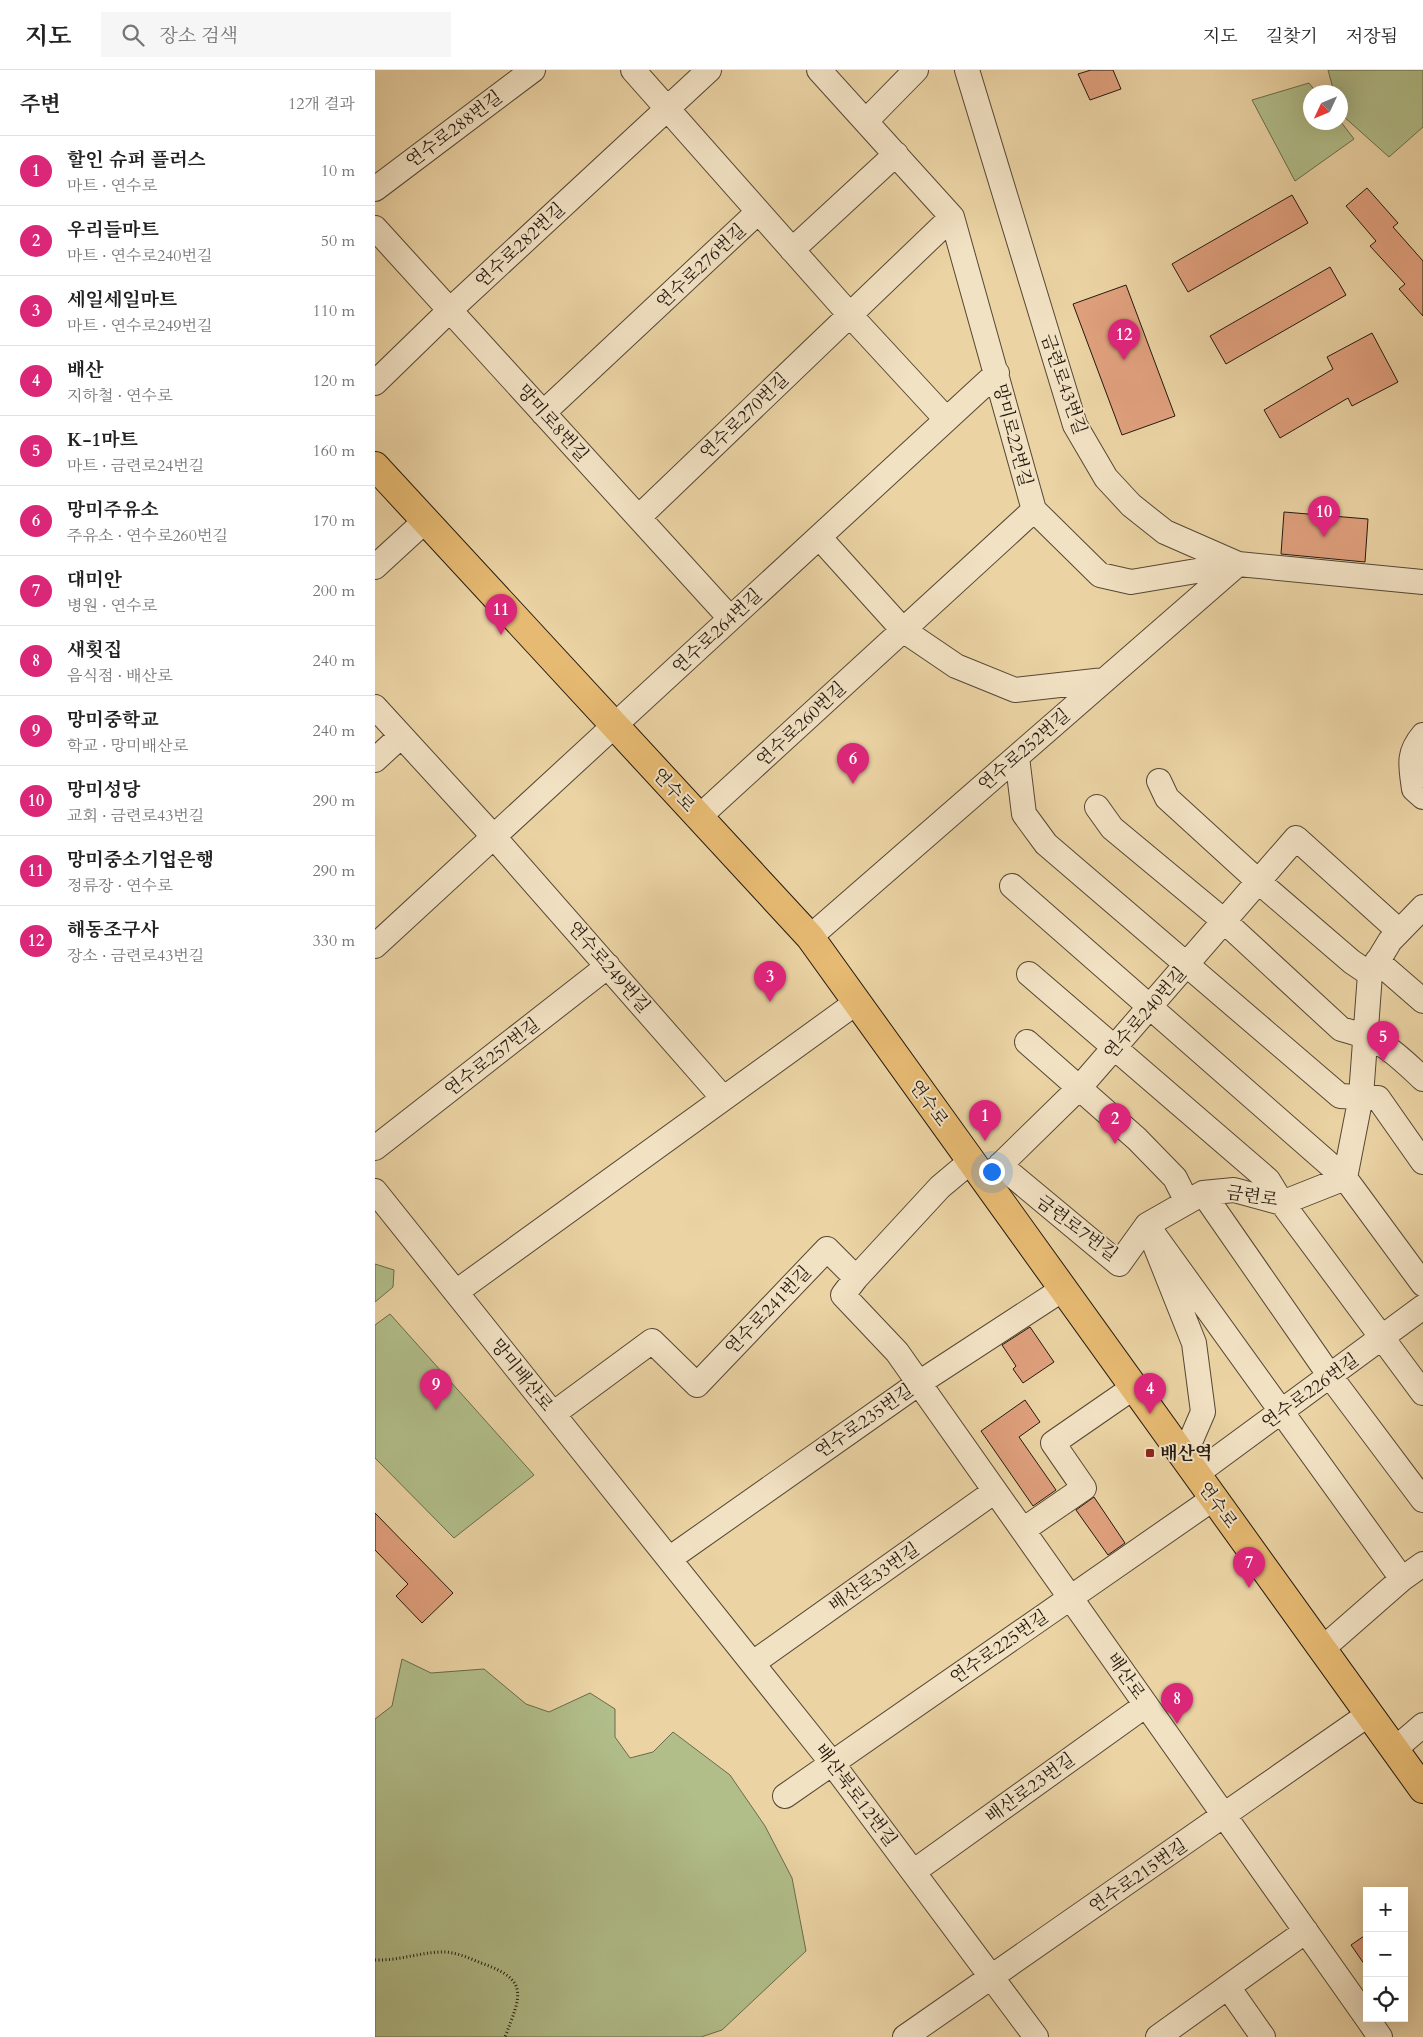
<!DOCTYPE html>
<html lang="ko">
<meta charset="utf-8">
<style>
:root{--surface:#fff;--page:#f6f6f6;--text:#222;--muted:#767676;--line:#e0e0e0;--accent:#db2777}
body{margin:0;font-family:Cardo,"Noto Serif KR",serif;background:var(--page);color:var(--text)}
.controls{position:absolute;right:15px;bottom:15px;display:grid;overflow:hidden;border-radius:0px;box-shadow:0 5px 20px #0002}
.controls button{width:45px;height:45px;display:grid;place-items:center;padding:0;border:0;border-bottom:1px solid var(--line);background:var(--surface);color:var(--text);font:25px sans-serif}
.compass{position:absolute;left:928px;top:15px;width:45px;height:45px;border-radius:50%;background:var(--surface);box-shadow:0 5px 20px #0002;rotate:226deg}
.you{position:absolute;left:616px;top:1101px;width:18px;height:18px;margin:-12px;border:4px solid #fff;border-radius:50%;background:#1a73e8;box-shadow:0 0 0 8px #1a73e833}
.badge{display:grid;place-items:center;width:32px;height:32px;border-radius:50%;background:var(--accent);color:#fff;font-size:16px;font-weight:700}
.pin{position:absolute;translate:-50% -41px;filter:drop-shadow(0 1px 2px #0008)}
.pin::after{content:'';position:absolute;top:26px;width:18px;height:15px;background:inherit;clip-path:polygon(0 0,100% 0,50% 100%)}
.list{margin:0;padding:0;list-style:none}
h2{display:flex;justify-content:space-between;align-items:center;height:65px;margin:0;padding:0 20px;font-size:21px}
h2 small{font-size:16px;font-weight:400;color:var(--muted)}
.list li{display:grid;grid-template-columns:32px 1fr auto;gap:15px;align-items:center;box-sizing:border-box;height:70px;padding:0 20px;border-top:1px solid var(--line)}
.list b{display:block;font-size:19px;white-space:nowrap}
.list p{margin:0;font-size:16px;white-space:nowrap;color:var(--muted)}
.list em{font-size:16px;font-style:normal;color:var(--muted)}
.icon{flex:none;width:28px;height:28px;fill:none;stroke:currentColor;stroke-width:2;stroke-linecap:round;stroke-linejoin:round}
.map{position:relative;flex:none;width:1048px;height:1967px;overflow:hidden}
header{display:flex;align-items:center;gap:30px;box-sizing:border-box;height:70px;padding:0 25px;background:var(--surface);border-bottom:1px solid var(--line)}
header strong{font-size:24px}
nav{display:flex;gap:28px;margin-inline-start:auto;font-size:18px}
.search{width:350px;height:45px;background:var(--page);display:flex;align-items:center;gap:12px;box-sizing:border-box;padding:0 18px;border-radius:0px;color:var(--muted);font-size:19px}
main{display:flex}
aside{flex:1;background:var(--surface)}
.map>svg:first-child{display:block}
.green{fill:#b1be8a;stroke:#6a6b4c}
.building{fill:#e0a07d;stroke:#23180f}
.lines{fill:none;stroke-linecap:round;stroke-linejoin:round}
.minor-casing{stroke:#554734;stroke-width:26}
.major-casing{stroke:#23180f;stroke-width:30}
.path{stroke:#23180f;stroke-width:3;stroke-dasharray:1 2.5;stroke-linecap:butt}
.minor{stroke:#f2e2c4;stroke-width:24}
.major{stroke:#e6ba72;stroke-width:28}
.poi-dot{fill:#8f2418;stroke:#f2e2c4;stroke-width:2}
.labels{text-anchor:middle;stroke-width:4;stroke-linejoin:round;paint-order:stroke}
.street-label{font-size:18px;fill:#23180f;stroke:#f2e2c4}
.poi-label{font-size:18px;font-weight:bold;fill:#23180f;stroke:#f2e2c4;text-anchor:start}
</style>
<header>
<strong>지도</strong>
<div class="search"><svg class="icon" aria-label="search" viewBox="0 0 24 24"><circle cx="10" cy="10" r="6"/><path d="M15 15l6 6"/></svg>장소 검색</div>
<nav><a>지도</a><a>길찾기</a><a>저장됨</a></nav>
</header>
<main>
<aside>
<h2>주변<small>12개 결과</small></h2>
<ul class="list">
<li><span class="badge">1</span><div><b>할인 슈퍼 플러스</b><p>마트 · 연수로</p></div><em>10 m</em></li>
<li><span class="badge">2</span><div><b>우리들마트</b><p>마트 · 연수로240번길</p></div><em>50 m</em></li>
<li><span class="badge">3</span><div><b>세일세일마트</b><p>마트 · 연수로249번길</p></div><em>110 m</em></li>
<li><span class="badge">4</span><div><b>배산</b><p>지하철 · 연수로</p></div><em>120 m</em></li>
<li><span class="badge">5</span><div><b>K-1마트</b><p>마트 · 금련로24번길</p></div><em>160 m</em></li>
<li><span class="badge">6</span><div><b>망미주유소</b><p>주유소 · 연수로260번길</p></div><em>170 m</em></li>
<li><span class="badge">7</span><div><b>대미안</b><p>병원 · 연수로</p></div><em>200 m</em></li>
<li><span class="badge">8</span><div><b>새횟집</b><p>음식점 · 배산로</p></div><em>240 m</em></li>
<li><span class="badge">9</span><div><b>망미중학교</b><p>학교 · 망미배산로</p></div><em>240 m</em></li>
<li><span class="badge">10</span><div><b>망미성당</b><p>교회 · 금련로43번길</p></div><em>290 m</em></li>
<li><span class="badge">11</span><div><b>망미중소기업은행</b><p>정류장 · 연수로</p></div><em>290 m</em></li>
<li><span class="badge">12</span><div><b>해동조구사</b><p>장소 · 금련로43번길</p></div><em>330 m</em></li>
</ul>
</aside>
<div class="map">
<svg width="1048" height="1967" viewBox="0 0 1048 1967">
<rect width="100%" height="100%" fill="#ebd3a4"/>
<filter id="stains"><feTurbulence type="fractalNoise" baseFrequency=".004" numOctaves="4"/><feColorMatrix values="0 0 0 0 .2 0 0 0 0 .09 0 0 0 0 .02 0 0 0 .5 -.17"/></filter>
<radialGradient id="worn" r=".72"><stop offset=".6" stop-color="#630" stop-opacity="0"/><stop offset="1" stop-color="#630" stop-opacity=".3"/></radialGradient>
<path class="green" d="M953 0H1048V57L1014 87 967 45 966 22H959Z
M934 13 941 22H936V52H966L979 69 920 111 877 30Z
M0 1194 19 1200 18 1217 0 1232Z
M15 1244 159 1405 79 1468 0 1388V1255Z
M27 1589 56 1603 109 1599 151 1634 174 1642 215 1623 240 1639V1667L255 1688 278 1682 298 1662 355 1705 390 1756 417 1808 431 1881 347 1960 326 1967H0V1649L17 1636Z"/>
<path class="building" d="M716 0H738L746 19 715 30 703 4Z
M992 118 1023 153 1018 157 1048 191V246L1024 219 1030 214 995 176 1001 171 971 136Z
M917 125 933 153 813 222 797 194Z
M955 197 971 225 851 294 835 266Z
M751 215 800 346 747 365 698 234Z
M997 263 1023 312 977 336 973 328 905 368 889 340 958 299 952 287Z
M909 442 993 449 990 492 906 484Z
M655 1257 679 1292 648 1313 638 1299 641 1296 627 1275Z
M650 1330 665 1352 644 1367 681 1420 658 1436 606 1361Z
M719 1427 750 1473 733 1485 701 1440Z
M0 1443 78 1523 47 1553 21 1526 33 1514 0 1480Z
M992 1864V1898L976 1875Z"/>
<g class="lines">
<defs>
<path id="minor" d="M258 0 475 245 571 349
M444 0 577 147 659 440 725 505 756 512 863 494
M592 0 700 355 731 408 756 435 790 462 863 494 1048 512
M491 51 541 0
M0 119 158 0
M0 158 355 548
M417 180 521 84
M0 313 75 240 334 0
M168 343 383 142
M264 447 577 147
M444 467 528 560 581 596 640 620 729 610
M0 497 50 451
M0 637 119 767 348 1028
M1048 665C1032 684 1036 696 1039 719L1048 727
M642 687 649 744 671 774 965 1026 1003 1028 1048 1092
M0 690 26 666
M784 711 792 728 884 812 977 892 995 904
M722 737 737 758 849 851 966 959C1008 970 1017 980 1048 1009
M324 747 659 440
M637 816 970 1108 1048 1214
M435 867 863 494
M0 876 622 303
M1002 891 1048 931
M654 904 893 1110 907 1133 1048 1323
M652 972 762 1069 800 1108 812 1132
M0 1078 233 896
M625 1095 744 1194 772 1155 1027 1509
M614 1106 705 1017 921 768 1024 861
M0 1121 457 1693 661 1967
M828 1123 955 1306 1048 1430
M481 1208 468 1225 522 1282 992 1948
M81 1222 482 932
M178 1344 277 1271 322 1315 452 1179 481 1208 565 1117 596 1091
M809 1386 828 1342 819 1273 772 1155 828 1123 859 1120 907 1133 970 1108 986 1026 995 904 1015 871 1048 837
M821 1404 1048 1237
M648 1460 709 1418 678 1373 759 1317
M294 1489 544 1313 688 1219
M947 1579 1027 1509 1048 1494
M378 1593 620 1421
M1020 1679 1048 1655
M410 1726 839 1428
M538 1802 771 1635
M853 1917 888 1967
M992 1948 1005 1967
M530 1967 994 1644
M783 1967 931 1861"/>
<path id="major" d="M0 396 435 867 1048 1719"/>
</defs>
<use href="#minor" class="minor-casing"/>
<use href="#major" class="major-casing"/>
<path class="path" d="M0 1890C22 1891 43 1883 65 1882 79 1881 94 1888 106 1893 155 1910 146 1925 130 1967"/>
<use href="#minor" class="minor"/>
<use href="#major" class="major"/>
</g>
<rect class="poi-dot" x="770" y="1378" width="10" height="10" rx="2.5"/>
<g class="labels">
<g class="street-label">
<text transform="translate(79 59) rotate(-37)" y="6">연수로288번길</text>
<text transform="translate(145 175) rotate(-43)" y="6">연수로282번길</text>
<text transform="translate(326 196) rotate(-43)" y="6">연수로276번길</text>
<text transform="translate(689 314) rotate(71)" y="6">금련로43번길</text>
<text transform="translate(369 346) rotate(-44)" y="6">연수로270번길</text>
<text transform="translate(178 353) rotate(48)" y="6">망미로8번길</text>
<text transform="translate(638 365) rotate(75)" y="6">망미로22번길</text>
<text transform="translate(342 561) rotate(-43)" y="6">연수로264번길</text>
<text transform="translate(426 654) rotate(-43)" y="6">연수로260번길</text>
<text transform="translate(649 680) rotate(-41)" y="6">연수로252번길</text>
<text transform="translate(299 720) rotate(47)" y="6">연수로</text>
<text transform="translate(234 897) rotate(49)" y="6">연수로249번길</text>
<text transform="translate(770 943) rotate(-49)" y="6">연수로240번길</text>
<text transform="translate(117 987) rotate(-38)" y="6">연수로257번길</text>
<text transform="translate(554 1033) rotate(54)" y="6">연수로</text>
<text transform="translate(877 1126) rotate(9)" y="6">금련로</text>
<text transform="translate(702 1158) rotate(37)" y="6">금련로7번길</text>
<text transform="translate(393 1240) rotate(-46)" y="6">연수로241번길</text>
<text transform="translate(147 1305) rotate(51)" y="6">망미배산로</text>
<text transform="translate(935 1321) rotate(-36)" y="6">연수로226번길</text>
<text transform="translate(489 1351) rotate(-35)" y="6">연수로235번길</text>
<text transform="translate(843 1435) rotate(54)" y="6">연수로</text>
<text transform="translate(499 1507) rotate(-35)" y="6">배산로33번길</text>
<text transform="translate(624 1577) rotate(-35)" y="6">연수로225번길</text>
<text transform="translate(751 1606) rotate(55)" y="6">배산로</text>
<text transform="translate(655 1718) rotate(-36)" y="6">배산로23번길</text>
<text transform="translate(481 1725) rotate(53)" y="6">배산북로12번길</text>
<text transform="translate(763 1806) rotate(-35)" y="6">연수로215번길</text>
</g>
<g class="poi-label">
<text x="785" y="1389">배산역</text>
</g>
</g>
<rect width="100%" height="100%" filter="url(#stains)"/>
<rect width="100%" height="100%" fill="url(#worn)"/>
</svg>
<div class="controls">
<button>+</button>
<button>−</button>
<button><svg class="icon" aria-label="locate" viewBox="0 0 24 24"><circle cx="12" cy="12" r="6"/><path d="M12 2v4M12 18v4M2 12h4M18 12h4"/></svg></button>
</div>
<svg class="compass" viewBox="-18 -18 36 36"><path d="M0-13l5 13h-10z" fill="#e53935"/><path d="M0 13l5-13h-10z" fill="#767676"/></svg>
<div class="you"></div>
<div class="pin badge" style="left:610px;top:1071px">1</div>
<div class="pin badge" style="left:740px;top:1074px">2</div>
<div class="pin badge" style="left:395px;top:932px">3</div>
<div class="pin badge" style="left:775px;top:1344px">4</div>
<div class="pin badge" style="left:1008px;top:992px">5</div>
<div class="pin badge" style="left:478px;top:714px">6</div>
<div class="pin badge" style="left:874px;top:1518px">7</div>
<div class="pin badge" style="left:802px;top:1654px">8</div>
<div class="pin badge" style="left:61px;top:1340px">9</div>
<div class="pin badge" style="left:949px;top:467px">10</div>
<div class="pin badge" style="left:126px;top:565px">11</div>
<div class="pin badge" style="left:749px;top:290px">12</div>
</div>
</main>
